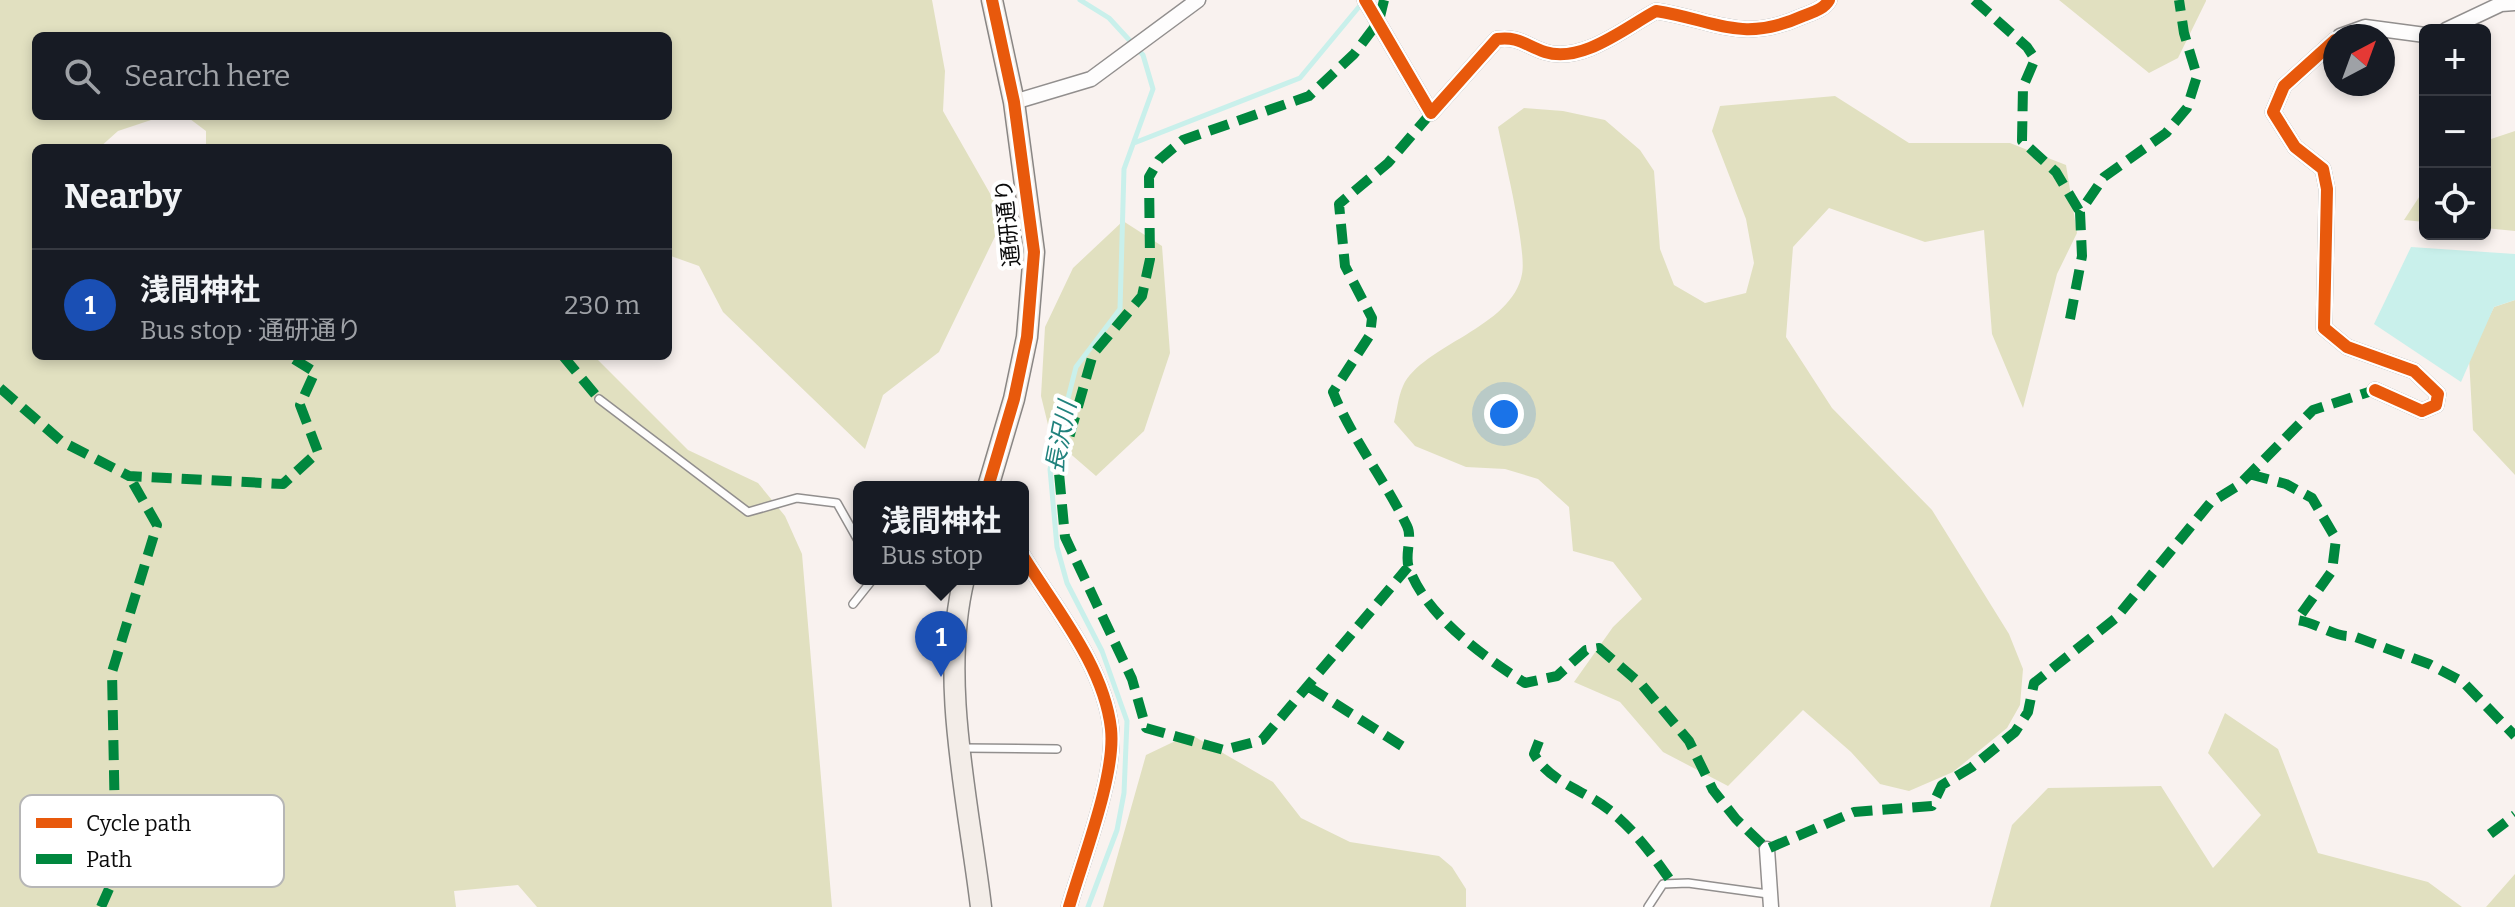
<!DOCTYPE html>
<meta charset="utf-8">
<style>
:root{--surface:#171b24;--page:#242831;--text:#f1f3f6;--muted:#9ea1a6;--line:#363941;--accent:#afafb0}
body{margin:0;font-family:Bitter,"Noto Sans JP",serif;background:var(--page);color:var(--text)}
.controls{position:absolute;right:24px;top:24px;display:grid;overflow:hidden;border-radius:12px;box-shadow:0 4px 12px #0003}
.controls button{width:72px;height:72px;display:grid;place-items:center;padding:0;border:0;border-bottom:2px solid var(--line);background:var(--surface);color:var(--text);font:40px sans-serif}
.compass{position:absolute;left:2323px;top:24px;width:72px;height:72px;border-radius:50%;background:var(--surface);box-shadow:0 4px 12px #0003;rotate:41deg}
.you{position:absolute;left:1504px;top:414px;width:28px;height:28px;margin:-20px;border:6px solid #fff;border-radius:50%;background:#1a73e8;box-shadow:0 0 0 12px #1a73e833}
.badge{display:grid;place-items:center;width:52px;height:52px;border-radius:50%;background:var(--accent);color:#fff;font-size:26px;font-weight:700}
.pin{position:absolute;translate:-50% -66px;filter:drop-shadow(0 2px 4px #0008)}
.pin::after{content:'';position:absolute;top:42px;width:28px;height:24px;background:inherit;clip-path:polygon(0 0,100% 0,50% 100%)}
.popup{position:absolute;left:853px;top:481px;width:176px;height:104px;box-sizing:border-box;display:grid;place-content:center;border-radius:12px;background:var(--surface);filter:drop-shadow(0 2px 6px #0005);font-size:26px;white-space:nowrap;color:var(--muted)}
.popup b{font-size:30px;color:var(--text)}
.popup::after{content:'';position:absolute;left:50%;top:100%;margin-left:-16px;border:16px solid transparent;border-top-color:var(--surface)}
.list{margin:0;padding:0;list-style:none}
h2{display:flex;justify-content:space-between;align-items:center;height:104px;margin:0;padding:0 32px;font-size:34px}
h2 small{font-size:26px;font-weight:400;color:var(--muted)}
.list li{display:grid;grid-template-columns:52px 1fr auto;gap:24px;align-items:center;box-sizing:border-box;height:112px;padding:0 32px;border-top:2px solid var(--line)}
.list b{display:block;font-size:30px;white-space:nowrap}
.list p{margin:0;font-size:26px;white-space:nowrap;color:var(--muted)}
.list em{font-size:26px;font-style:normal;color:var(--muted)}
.icon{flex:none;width:44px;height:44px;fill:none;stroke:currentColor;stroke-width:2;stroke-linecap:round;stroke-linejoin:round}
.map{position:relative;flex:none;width:2515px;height:907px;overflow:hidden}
.search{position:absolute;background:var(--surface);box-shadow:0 4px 12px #0003;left:32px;top:32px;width:640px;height:88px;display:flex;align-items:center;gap:20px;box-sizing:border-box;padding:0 28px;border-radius:12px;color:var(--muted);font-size:30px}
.panel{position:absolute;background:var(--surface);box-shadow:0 4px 12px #0003;left:32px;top:144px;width:640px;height:216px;border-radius:12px}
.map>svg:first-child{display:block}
.forest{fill:#e1e0c0}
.water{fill:#c9f0eb}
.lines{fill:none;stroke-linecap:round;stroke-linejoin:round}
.stream{stroke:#c9f0eb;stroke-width:5}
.lane-casing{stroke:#928f8e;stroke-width:10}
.street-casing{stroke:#928f8e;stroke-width:17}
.secondary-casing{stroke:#898684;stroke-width:23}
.lane{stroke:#fefdfd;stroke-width:7}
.street{stroke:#fefdfd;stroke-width:14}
.secondary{stroke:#f3ede8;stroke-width:20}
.quiet{stroke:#00873e;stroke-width:10;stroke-dasharray:20 10;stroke-linecap:butt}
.cycleway-casing{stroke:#fff;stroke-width:17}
.cycleway{stroke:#e8590c;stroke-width:12}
.labels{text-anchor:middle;stroke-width:8;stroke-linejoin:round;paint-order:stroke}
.street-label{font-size:22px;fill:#0b0b0b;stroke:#fff}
.water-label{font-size:24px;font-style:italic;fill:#21827d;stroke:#fff}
.key{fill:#fff;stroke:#b6b6b6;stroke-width:2}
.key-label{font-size:22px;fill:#0b0b0b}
</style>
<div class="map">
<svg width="2515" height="907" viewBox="0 0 2515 907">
<rect width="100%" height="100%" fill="#f9f2ef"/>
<path class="forest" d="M0 0H932L945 71 943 111 1004 218 939 352 883 395 865 449 723 312 699 266 668 255V148H206V131L186 116H668V36H36V116H163L118 131 99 148H36V356H594L688 450 758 483 785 516 802 554 832 907H537L518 885 454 891 456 907H0Z
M2059 0H2206V1L2178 58 2149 73Z
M1835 96 1909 143H2010L2066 165 2077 233 2057 274 2023 408 1992 334 1984 230 1925 242 1829 208 1793 247 1786 337 1832 408 1932 510 2009 634 2023 669 2020 705 2007 728 1953 772 1909 791 1880 784 1851 752 1803 710 1728 786 1663 752 1620 702 1574 682 1613 627 1642 599 1613 562 1573 551 1569 507 1538 479 1505 469 1466 467 1415 446 1394 422C1397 411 1398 397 1403 386 1422 345 1512 328 1522 274 1527 250 1504 156 1498 127L1524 108 1563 111 1605 120 1640 150 1654 171 1660 249 1674 285 1705 303 1746 293 1754 263 1746 219 1712 131 1720 106Z
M2515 131V231L2485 228V141Z
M2425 188V222L2404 220Z
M1123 221 1162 246 1170 353 1144 431 1096 476 1051 437 1041 396 1045 327 1073 268Z
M2515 300V475L2473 430 2469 358 2494 307Z
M2225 713 2278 749 2318 853 2428 882 2462 907H1990L2012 825 2048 788 2161 786 2213 868 2261 815 2208 753Z
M1190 734 1273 782 1301 818 1350 842 1439 856 1452 867 1466 889V907H1103L1146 755Z
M2515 874V907H2486Z"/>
<path class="water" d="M2411 247 2515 254V300L2494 307 2461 382 2374 324Z"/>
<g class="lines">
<path class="stream" d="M1080 0 1109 18 1143 55 1153 89 1124 169 1120 309 1076 367 1050 469 1057 547 1067 583 1102 651 1127 721 1124 793 1117 830 1088 907
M1134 143 1300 78 1363 2"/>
<defs>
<path id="lane" d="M599 399 748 512 797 498 837 503 859 542
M853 604 873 579
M963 748 1057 749
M1648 907 1663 884 1688 883 1768 894"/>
<path id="street" d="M1365 0 1431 113 1497 39C1519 36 1526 46 1545 52 1582 64 1626 27 1656 11 1715 20 1741 44 1803 16 1813 12 1824 9 1829 0
M2446 30 2501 4 2515 3
M2340 36 2365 27 2425 35
M2335 40 2284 86 2273 112 2295 147 2323 169 2327 189 2324 328 2347 347 2414 371 2438 394 2436 405 2422 411 2375 390
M1014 102 1091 79 1198 0
M1023 556C1055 608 1104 666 1111 729 1116 775 1082 861 1069 907
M1767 849 1771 907"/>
<path id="secondary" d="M988 487 1014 399 1027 337 1034 252 1014 102 992 0
M964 579C939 680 969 805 981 907"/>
</defs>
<use href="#lane" class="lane-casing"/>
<use href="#street" class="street-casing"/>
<use href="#secondary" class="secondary-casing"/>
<use href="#lane" class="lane"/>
<use href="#street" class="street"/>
<use href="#secondary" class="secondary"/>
<path class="quiet" d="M1384 0 1379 21 1354 54 1309 96 1183 140 1159 160 1149 177 1150 259 1142 296 1093 354 1059 473 1065 537 1132 679 1146 728 1224 750 1262 740 1408 567
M1974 0 2027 47 2035 59 2023 87 2022 141 2056 172 2080 212
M1431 113 1388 163 1339 204 1345 266 1372 318 1370 335 1333 392C1352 439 1385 480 1407 526 1413 538 1404 555 1409 568 1426 616 1484 657 1525 683L1557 676 1586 650 1599 648 1642 685 1689 741 1713 790 1736 819 1767 849 1854 812 1932 806 1942 785 1972 767 2015 732 2028 712 2034 683 2116 618 2210 503 2239 485 2313 410 2375 390
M2070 319 2082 256 2080 212 2104 177 2166 133 2187 108 2197 76 2184 33 2179 0
M563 356 599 399
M0 388 61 441 129 476 283 484 318 452 300 405 315 372 289 356
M2249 474 2286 484 2312 498 2336 539 2332 571 2297 620C2318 623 2335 638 2353 636L2429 664 2463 682 2515 736
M1309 687 1405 748
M1539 741 1534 754C1549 782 1584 790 1608 809 1635 830 1653 856 1673 884
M2490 834 2515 815
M101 907 116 873 112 672 157 525 129 476"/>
<defs>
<path id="cycleway" d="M1365 0 1431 113 1497 39C1519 36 1526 46 1545 52 1582 64 1626 27 1656 11 1715 20 1741 44 1803 16 1813 12 1824 9 1829 0
M2335 40 2284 86 2273 112 2295 147 2323 169 2327 189 2324 328 2347 347 2414 371 2438 394 2436 405 2422 411 2375 390
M988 487 1014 399 1027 337 1034 252 1014 102 992 0
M1023 556C1055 608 1104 666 1111 729 1116 775 1082 861 1069 907"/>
</defs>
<use href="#cycleway" class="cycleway-casing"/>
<use href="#cycleway" class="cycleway"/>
</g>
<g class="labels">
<g class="street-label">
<text transform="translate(1007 223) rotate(-96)" y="8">通研通り</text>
</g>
<g class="water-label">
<text transform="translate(1061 437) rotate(-79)" y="8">長沢川</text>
</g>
</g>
<rect x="20" y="795" width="264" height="92" rx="12" class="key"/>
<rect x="36" y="818" width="36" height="10" fill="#e8590c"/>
<rect x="36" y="854" width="36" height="10" fill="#00873e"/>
<g class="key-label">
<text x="86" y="831">Cycle path</text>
<text x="86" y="867">Path</text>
</g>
</svg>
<div class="controls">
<button>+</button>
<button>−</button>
<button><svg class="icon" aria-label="locate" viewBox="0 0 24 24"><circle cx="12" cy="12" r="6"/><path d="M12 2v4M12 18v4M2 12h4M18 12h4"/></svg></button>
</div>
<svg class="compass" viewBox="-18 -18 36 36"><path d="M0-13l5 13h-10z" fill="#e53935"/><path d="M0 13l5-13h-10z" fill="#9ea1a6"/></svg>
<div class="you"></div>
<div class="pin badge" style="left:941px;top:677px;background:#1a4fb4">1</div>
<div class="popup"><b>浅間神社</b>Bus stop</div>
<div class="search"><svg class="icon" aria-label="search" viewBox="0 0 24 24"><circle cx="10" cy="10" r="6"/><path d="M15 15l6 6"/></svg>Search here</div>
<section class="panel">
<h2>Nearby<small></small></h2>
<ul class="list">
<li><span class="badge" style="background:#1a4fb4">1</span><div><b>浅間神社</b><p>Bus stop · 通研通り</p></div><em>230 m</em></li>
</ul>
</section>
</div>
